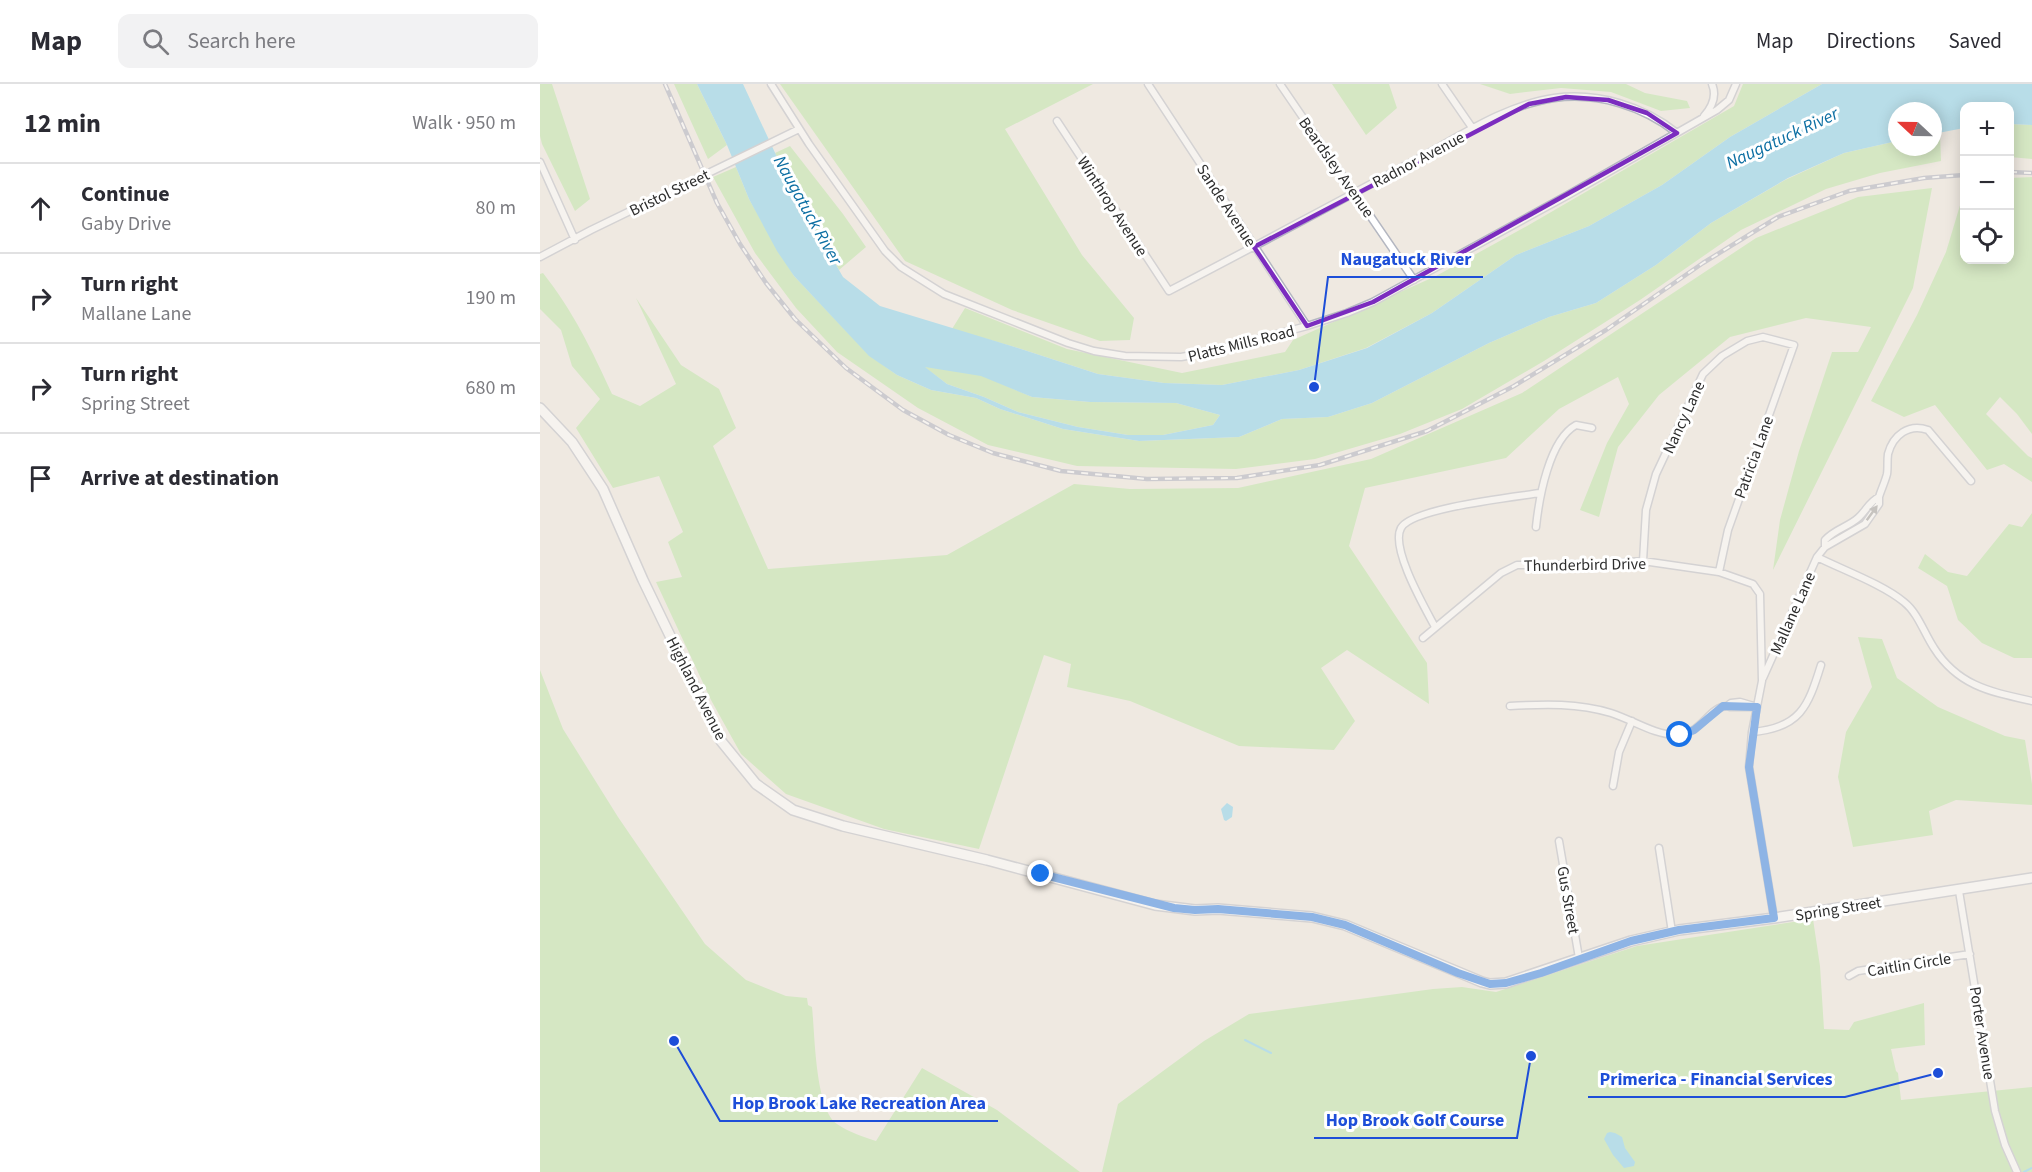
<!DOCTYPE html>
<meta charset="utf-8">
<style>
:root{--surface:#fff;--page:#f2f2f3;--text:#2b2b33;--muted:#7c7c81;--line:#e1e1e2}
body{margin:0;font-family:"Source Sans 3",sans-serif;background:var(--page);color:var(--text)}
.controls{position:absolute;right:18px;top:18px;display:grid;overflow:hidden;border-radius:12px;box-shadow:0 3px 15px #0003}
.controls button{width:54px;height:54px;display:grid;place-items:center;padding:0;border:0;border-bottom:2px solid var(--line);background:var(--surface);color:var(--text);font:30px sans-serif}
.compass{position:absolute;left:1348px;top:18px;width:54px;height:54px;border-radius:50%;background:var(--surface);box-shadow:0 3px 15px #0003;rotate:292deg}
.stop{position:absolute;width:18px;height:18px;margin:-14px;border:4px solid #1a73e8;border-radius:50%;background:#fff}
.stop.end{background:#1a73e8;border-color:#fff;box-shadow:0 2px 6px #0008}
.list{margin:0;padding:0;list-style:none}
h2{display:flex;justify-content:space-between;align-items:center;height:78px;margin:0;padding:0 24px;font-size:26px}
h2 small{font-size:20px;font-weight:400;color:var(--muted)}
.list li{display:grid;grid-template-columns:39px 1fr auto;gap:18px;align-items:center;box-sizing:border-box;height:90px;padding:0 24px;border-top:2px solid var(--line)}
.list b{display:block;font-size:22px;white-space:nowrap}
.list p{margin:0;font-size:20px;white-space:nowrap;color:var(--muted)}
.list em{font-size:20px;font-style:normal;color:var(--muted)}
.icon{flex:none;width:33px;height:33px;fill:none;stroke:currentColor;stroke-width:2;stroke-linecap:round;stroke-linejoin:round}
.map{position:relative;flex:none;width:1492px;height:1088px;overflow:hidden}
header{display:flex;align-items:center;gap:36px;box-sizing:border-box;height:84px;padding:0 30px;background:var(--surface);border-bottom:2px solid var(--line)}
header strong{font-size:28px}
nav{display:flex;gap:33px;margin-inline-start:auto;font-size:21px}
.search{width:420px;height:54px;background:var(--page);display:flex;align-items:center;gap:15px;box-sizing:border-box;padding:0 21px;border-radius:12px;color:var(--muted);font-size:22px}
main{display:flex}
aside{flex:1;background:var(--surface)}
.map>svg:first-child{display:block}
.green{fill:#b6e59e}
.water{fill:#75cff0;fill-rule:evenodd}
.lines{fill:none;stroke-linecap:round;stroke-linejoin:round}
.stream{stroke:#75cff0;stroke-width:2}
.street-casing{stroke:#b4b7c1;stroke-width:9}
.secondary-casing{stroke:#b4b7c1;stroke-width:12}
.street{stroke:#fff;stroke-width:6}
.secondary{stroke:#fff;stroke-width:9}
.rail-casing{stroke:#a3a6b8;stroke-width:4.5}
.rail{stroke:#fff;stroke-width:2;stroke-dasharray:7;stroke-linecap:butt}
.oneway{fill:#969696}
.route{stroke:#1a73e8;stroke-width:8}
.marked{fill:none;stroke:#7b2cbf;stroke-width:4.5;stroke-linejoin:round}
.labels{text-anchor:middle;stroke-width:6;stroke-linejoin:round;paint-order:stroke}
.street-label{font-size:16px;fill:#2e2e2e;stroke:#fff}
.water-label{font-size:18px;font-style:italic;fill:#0d6fa3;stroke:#fff}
.leader{fill:none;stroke:#1d4ed8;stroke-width:2}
.callout-dot{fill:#1d4ed8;stroke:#fff;stroke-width:2}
.callout-label{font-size:18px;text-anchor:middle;font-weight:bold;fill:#1d4ed8;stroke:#fff;stroke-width:6;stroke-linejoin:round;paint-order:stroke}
</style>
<header>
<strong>Map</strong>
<div class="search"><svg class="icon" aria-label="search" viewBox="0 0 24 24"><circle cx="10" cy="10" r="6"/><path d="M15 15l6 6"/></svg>Search here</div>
<nav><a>Map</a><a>Directions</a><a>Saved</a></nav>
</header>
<main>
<aside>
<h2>12 min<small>Walk · 950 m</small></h2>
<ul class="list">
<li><svg class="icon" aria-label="ahead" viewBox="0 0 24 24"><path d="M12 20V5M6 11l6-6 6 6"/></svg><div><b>Continue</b><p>Gaby Drive</p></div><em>80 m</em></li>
<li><svg class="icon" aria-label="right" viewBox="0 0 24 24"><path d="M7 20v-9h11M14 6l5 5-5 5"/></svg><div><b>Turn right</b><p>Mallane Lane</p></div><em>190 m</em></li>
<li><svg class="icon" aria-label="right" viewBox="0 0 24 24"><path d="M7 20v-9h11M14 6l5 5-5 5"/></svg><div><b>Turn right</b><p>Spring Street</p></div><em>680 m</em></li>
<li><svg class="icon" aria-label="arrive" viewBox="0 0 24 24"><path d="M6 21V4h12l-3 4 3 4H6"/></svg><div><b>Arrive at destination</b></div></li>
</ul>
</aside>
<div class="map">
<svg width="1492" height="1088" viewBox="0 0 1492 1088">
<rect width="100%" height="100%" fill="#efe9e1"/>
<path class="green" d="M0 0H12L50 115 35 127 2 60 0 52Z
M134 0H157L187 61 168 75Z
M240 0H553L465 45 542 171 594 234 590 256 560 257 472 226 365 177Z
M792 0H849L857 24 826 51Z
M940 0H1086L1105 9 1147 17 1150 24 1121 27 1071 8 1021 4 970 10Z
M1203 0H1282L1190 53 1122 101 1049 142 976 171 892 229 826 264 759 286 682 301 624 299 558 290 478 264 412 245 425 224 527 265 642 289 745 268 753 256 896 192 987 142 1194 22Z
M1470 40 1492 41V75L1470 73Z
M1400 48 1401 77 1340 89 1286 105 1201 146 1100 216 1004 277 922 325 860 350 775 375 696 385 537 382 448 361 378 324 297 268 256 224 215 169 173 93 196 83 209 115 254 192 329 271 357 291 391 306 436 314 460 325 523 345 599 357 699 353 742 335 788 333 832 319 949 259 1009 233 1056 219 1116 181 1171 139 1245 96 1304 69 1357 57V63H1393V50Z
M250 62 303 130 326 163 299 186 250 101 235 69Z
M1492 93V350L1477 330 1460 313 1446 330 1488 372 1492 374V398L1464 380 1447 386 1395 321 1364 333 1331 317 1377 231 1406 168 1424 108V176H1470V94Z
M1392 104 1373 204 1233 486 1240 436 1259 367 1292 268H1318L1331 243 1266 234 1190 253 1119 311 1078 363 1059 433 1040 426 1067 359 1089 320 1078 293 1019 325 966 374 825 404 809 462 887 579 889 620 807 566 781 584 815 637 794 666 699 662 590 617 527 603 531 580 504 571 439 765 344 745 246 710 201 670 171 616 116 498 142 493 128 458 143 448 119 392 73 404 36 344 60 315 32 282 21 246 0 225V190L3 189C33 227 52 266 72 310L100 322 136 300 96 214 141 281 179 305 196 344 173 362 228 485 407 471 534 400 590 405 698 404 831 375 982 309 1216 154 1318 113Z
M383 282 441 291 492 313 550 318 636 319 680 331 673 341 623 351H588L538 343 478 328 444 313 407 300Z
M1492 429V574H1474L1442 559 1418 536 1407 502 1378 484 1385 470 1408 488 1427 492 1469 440 1482 443Z
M1318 553 1342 555 1357 594 1398 623 1465 652 1485 656 1492 700V721L1416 716 1389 727 1393 751 1313 763 1298 693 1306 648 1332 603Z
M0 586 23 645 78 733 165 860 206 896 246 912 267 914 268 921 272 923C275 950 275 1025 297 1040 308 1048 324 1053 336 1057L382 984 457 1026 540 1088H0Z
M1273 835 1280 882 1284 945 1309 946 1314 938 1384 919 1385 961 1351 965 1356 987 1358 989 1361 1016 1492 1003V1088H562L578 1020 664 957 709 930 893 905 922 903 956 908 1097 862Z"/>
<path class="water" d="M157 0H203L250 101 303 193 340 222 478 264 558 290 624 299 682 301 759 286 827 264 892 229 976 171 1049 142 1122 101 1190 53 1282 0H1492V41L1470 40V22H1424V44L1393 50V27H1357V57L1304 69 1248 94 1171 139 1116 181 1056 219 1009 233 949 259 832 319 788 333 742 335 699 353 599 357 523 345 460 325 436 314 391 306 357 291 329 272 254 192 237 167 209 115 187 61ZM385 283 441 292 492 313 550 318 636 319 680 331 673 341 623 351H588L538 343 478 328 444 313 407 300Z
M687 719 693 723 692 733 686 737 684 736 681 725Z
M1070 1048 1075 1049 1082 1053 1085 1064 1095 1078 1094 1082 1084 1084 1073 1071 1064 1055 1067 1049Z"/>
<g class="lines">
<path class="stream" d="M705 956 731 969
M1484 1088 1492 1084"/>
<defs>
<path id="street" d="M231 0 269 60 345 167 361 183 404 210 528 259 554 267 585 272 641 273 670 268 767 242 807 229 833 218 1028 111 1177 26 1189 16 1196 0
M608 0 767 242
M740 0 874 196
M902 0 933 45
M1164 32C1172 23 1177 12 1172 0
M517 37 629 207C710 165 790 122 870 79 914 56 964 21 1014 14 1058 8 1103 22 1137 49
M0 78 35 156
M0 173 51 146 259 45
M1339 413C1341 406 1345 398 1347 390 1348 384 1347 377 1348 370 1353 351 1369 339 1388 346L1431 397
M996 443C999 414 1009 356 1036 341L1052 344
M1277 473C1303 486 1342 500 1364 518 1378 529 1384 549 1394 564 1418 602 1451 608 1492 617
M1103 477 1106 426 1116 390 1163 290 1182 272 1207 257 1223 253 1254 261 1188 446 1179 488
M895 543C885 524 850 464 861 444 872 424 975 413 1000 409
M883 554 961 489 977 481 1061 480 1103 477 1179 488 1213 500 1220 510 1222 597 1212 648 1209 683 1234 834
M1223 594 1277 473 1285 463 1325 440 1339 420V413C1329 418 1326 427 1318 434 1308 443 1295 445 1285 456V463
M1200 618 1217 623H1190L1187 622 1191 619Z
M970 622C1005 620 1038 619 1071 629 1093 636 1114 651 1137 651 1161 651 1168 623 1187 622
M1212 648C1260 644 1268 623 1281 581
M1073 702 1079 668 1092 637
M1019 757 1039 874
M1119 764 1132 848
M1419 807 1455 1027 1465 1061 1477 1088
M1309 892 1318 887 1430 870"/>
<path id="secondary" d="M0 324 32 358 63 405 103 496 181 657 216 700 253 726 303 742 447 776 615 821 655 826 678 825 772 833 805 841 942 898 950 900 966 899 1091 857 1139 846 1234 834 1492 794"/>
</defs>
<use href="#street" class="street-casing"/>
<use href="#secondary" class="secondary-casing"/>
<use href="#street" class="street"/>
<use href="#secondary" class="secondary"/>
<defs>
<path id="rail" d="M125 0 177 119 200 160 226 199 255 235 306 284 363 326 409 351 453 369 521 387 607 395 697 394 780 381 887 347 974 302 1066 246 1163 179 1238 133 1309 107 1384 94 1424 91
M1470 88 1492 89"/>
</defs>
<use href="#rail" class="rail-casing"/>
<use href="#rail" class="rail"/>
</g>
<defs><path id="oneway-solid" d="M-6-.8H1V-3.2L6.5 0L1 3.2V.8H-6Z" transform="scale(1.5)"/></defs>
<use class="oneway" href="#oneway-solid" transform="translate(1332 429) rotate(-54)"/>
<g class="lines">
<path class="route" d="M501 790 634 824 655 826 678 825 772 833 805 841 918 889 950 900 966 899 1001 889 1091 857 1139 846 1234 834 1209 683 1217 623 1183 622 1154 646 1140 651"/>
</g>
<path d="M0 0H1492V1088H0ZM1026 13 1068 16 1107 29 1137 49 833 218 767 242 714 163 989 20Z" fill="#efe9e1" fill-opacity=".55" fill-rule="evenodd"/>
<path class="marked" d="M1026 13 1068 16 1107 29 1137 49 833 218 767 242 714 163 989 20Z"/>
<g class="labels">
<g class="street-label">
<text transform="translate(878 75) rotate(-28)" y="6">Radnor Avenue</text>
<text transform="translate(797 83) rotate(55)" y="6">Beardsley Avenue</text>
<text transform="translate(129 108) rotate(-26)" y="6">Bristol Street</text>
<text transform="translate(687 121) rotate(57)" y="6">Sande Avenue</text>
<text transform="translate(573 122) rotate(57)" y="6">Winthrop Avenue</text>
<text transform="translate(701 259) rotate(-14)" y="6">Platts Mills Road</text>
<text transform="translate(1143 333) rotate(-65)" y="6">Nancy Lane</text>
<text transform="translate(1213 373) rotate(-70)" y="6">Patricia Lane</text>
<text transform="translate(1045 480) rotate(-1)" y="6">Thunderbird Drive</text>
<text transform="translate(1252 529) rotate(-66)" y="6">Mallane Lane</text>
<text transform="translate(157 604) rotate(63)" y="6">Highland Avenue</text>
<text transform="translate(1029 816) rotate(80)" y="6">Gus Street</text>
<text transform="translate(1298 824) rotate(-9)" y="6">Spring Street</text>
<text transform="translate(1369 880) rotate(-9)" y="6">Caitlin Circle</text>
<text transform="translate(1443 949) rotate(81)" y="6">Porter Avenue</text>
</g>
<g class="water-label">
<text transform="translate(1242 54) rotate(-25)" y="6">Naugatuck River</text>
<text transform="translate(268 126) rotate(61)" y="6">Naugatuck River</text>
</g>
</g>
<path class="leader" d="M774 303L788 193H943M1398 989L1305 1013H1048M134 957L180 1037H458M991 972L977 1054H774"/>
<g class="callout-dot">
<circle cx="774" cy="303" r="6"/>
<circle cx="1398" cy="989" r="6"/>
<circle cx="134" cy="957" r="6"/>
<circle cx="991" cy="972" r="6"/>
</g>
<g class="callout-label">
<text x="866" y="181">Naugatuck River</text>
<text x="1176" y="1001">Primerica - Financial Services</text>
<text x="319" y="1025">Hop Brook Lake Recreation Area</text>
<text x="875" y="1042">Hop Brook Golf Course</text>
</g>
</svg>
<div class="controls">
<button>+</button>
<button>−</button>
<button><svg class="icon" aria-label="locate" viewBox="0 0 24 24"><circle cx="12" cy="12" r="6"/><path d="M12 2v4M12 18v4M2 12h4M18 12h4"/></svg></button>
</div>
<svg class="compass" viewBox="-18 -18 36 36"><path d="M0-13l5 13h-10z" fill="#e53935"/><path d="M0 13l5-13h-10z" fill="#7c7c81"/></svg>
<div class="stop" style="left:1140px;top:651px"></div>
<div class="stop end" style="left:501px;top:790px"></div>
</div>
</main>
